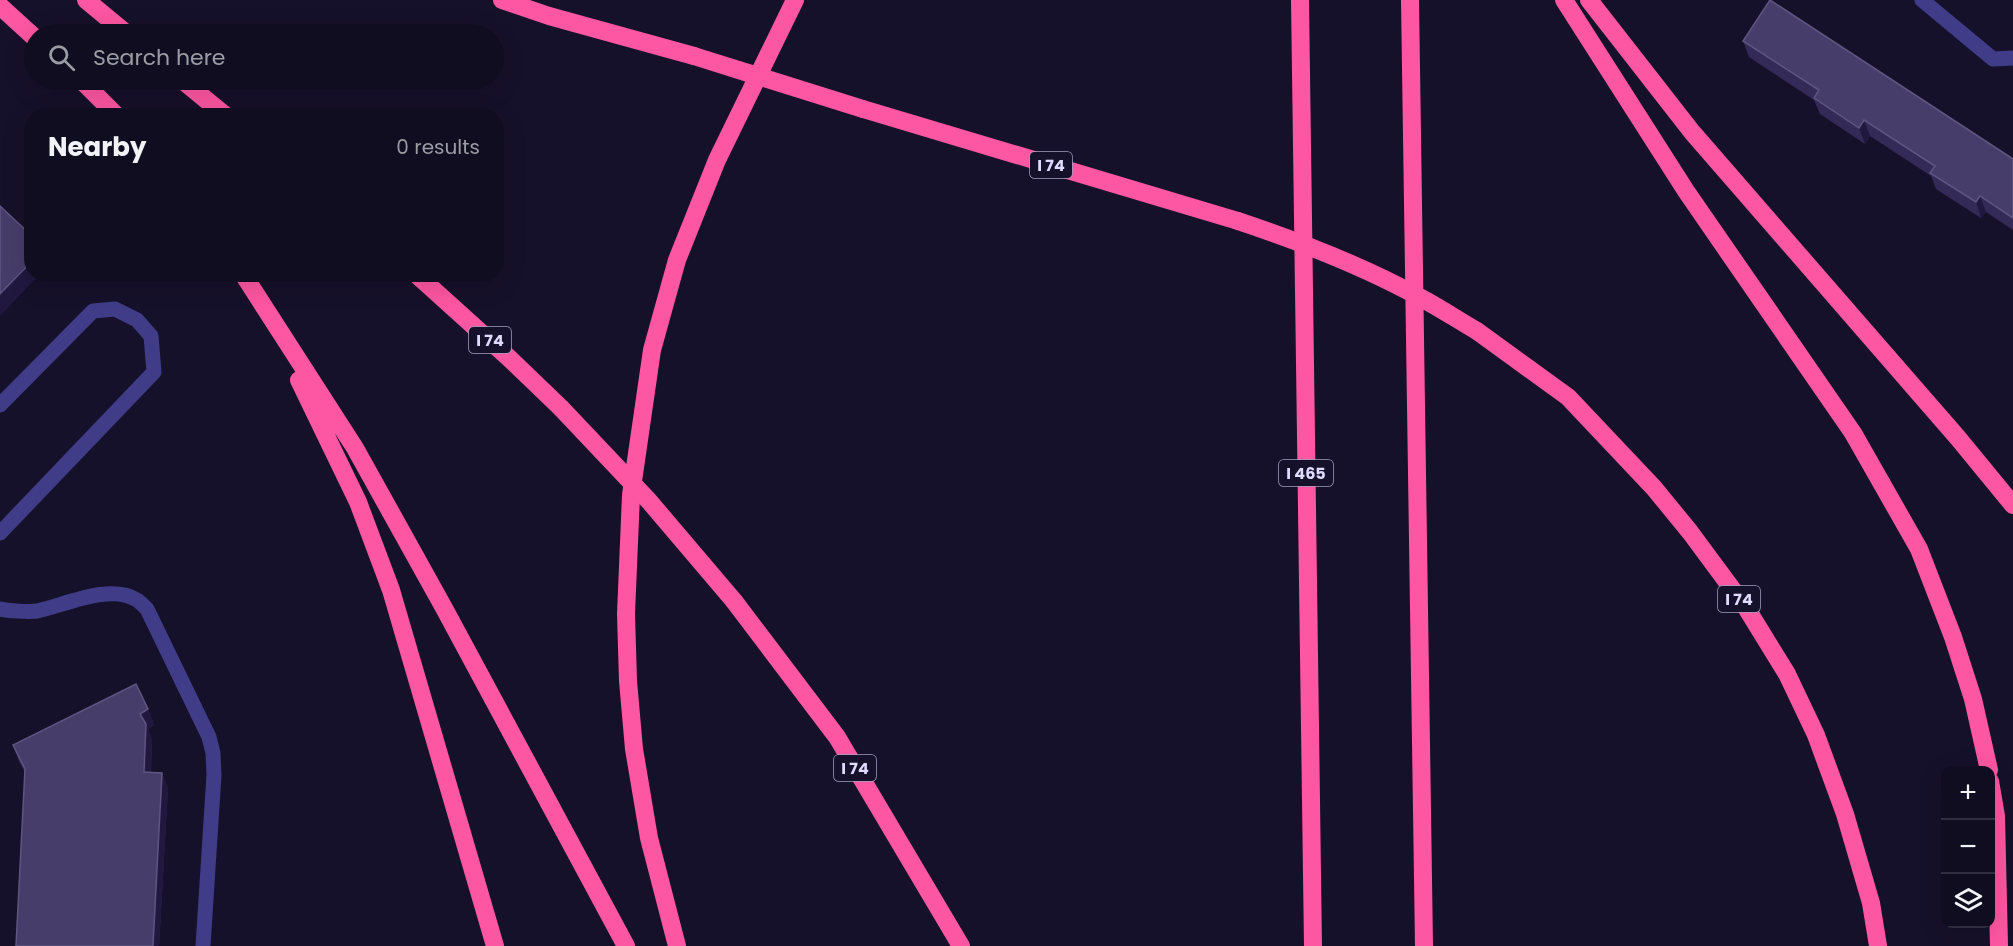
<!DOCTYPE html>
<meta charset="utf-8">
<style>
:root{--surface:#100d20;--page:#1e1b2d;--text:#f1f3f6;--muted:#9c9ca5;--line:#302d3e}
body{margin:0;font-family:Poppins,sans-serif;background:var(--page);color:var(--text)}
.controls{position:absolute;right:18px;bottom:18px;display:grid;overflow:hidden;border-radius:12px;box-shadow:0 6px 24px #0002}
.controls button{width:54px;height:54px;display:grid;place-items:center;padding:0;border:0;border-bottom:2px solid var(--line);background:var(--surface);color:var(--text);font:30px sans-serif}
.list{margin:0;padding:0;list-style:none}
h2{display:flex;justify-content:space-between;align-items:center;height:78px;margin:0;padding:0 24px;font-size:26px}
h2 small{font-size:20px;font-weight:400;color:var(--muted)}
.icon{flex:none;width:33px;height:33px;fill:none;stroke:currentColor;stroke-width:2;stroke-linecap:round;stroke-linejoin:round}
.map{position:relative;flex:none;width:2013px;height:946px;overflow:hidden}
.search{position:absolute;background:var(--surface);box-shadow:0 6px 24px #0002;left:24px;top:24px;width:480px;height:66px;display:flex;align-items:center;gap:15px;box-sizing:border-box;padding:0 21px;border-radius:33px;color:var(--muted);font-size:22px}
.panel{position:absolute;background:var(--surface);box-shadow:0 6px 24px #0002;left:24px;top:108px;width:480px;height:174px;border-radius:24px}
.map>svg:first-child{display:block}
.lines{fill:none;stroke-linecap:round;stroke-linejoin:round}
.service{stroke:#413c88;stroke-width:15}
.minor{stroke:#413c88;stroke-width:15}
.motorway{stroke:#fd56a2;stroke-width:18}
.motorway-bridge{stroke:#fd56a2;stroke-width:18}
.wall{fill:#342a58}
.shaded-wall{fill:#20183e}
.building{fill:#463d6a;stroke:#5e5681;stroke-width:1.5}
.labels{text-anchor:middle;stroke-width:4.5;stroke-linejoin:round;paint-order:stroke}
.shield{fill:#16112a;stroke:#a39ebf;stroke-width:1.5}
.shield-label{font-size:16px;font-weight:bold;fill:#dfdaff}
</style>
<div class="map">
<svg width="2013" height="946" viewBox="0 0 2013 946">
<rect width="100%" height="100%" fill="#16112a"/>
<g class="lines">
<path class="service" d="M0 405 93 311 115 309 137 320 151 336 154 372 0 533"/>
<path class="minor" d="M1922 0 1993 59 2013 58
M0 609C8 611 30 612 37 611 65 605 110 583 137 600 140 602 144 606 147 609L209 737 213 753 214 775 203 946"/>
<path class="motorway" d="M86 0 127 34
M502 0 549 16 694 56
M1300 0 1313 946
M1410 0 1424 946
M1564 0 1686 191 1853 433 1919 549 1953 637 1973 699 1989 770
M1589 0 1692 132 1958 438 2013 505
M0 6 34 37
M81 80 117 116
M182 80 226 116
M863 109 1238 221
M243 274 355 448 444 608 626 946
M416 274 509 358 561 408
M1477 331 1568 397 1654 488 1690 532 1747 609 1787 674 1816 735 1845 814 1871 903 1878 946
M299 380 358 502 391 590 495 946
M734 601 837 737 961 946
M1990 781 1996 816 1999 946
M677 946 649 838 634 749 628 681 626 614 631 495 652 350 677 260 717 160 795 0"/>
<path class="motorway-bridge" d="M694 56 863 109
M1238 221C1301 242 1363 266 1421 298 1440 308 1458 320 1477 331
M561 408 649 501 734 601"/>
</g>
<path class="wall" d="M1743 41 2013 159V230L1986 212 1981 218 1936 189 1931 176 1870 136 1865 144 1820 114 1814 100 1749 57Z
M148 709 154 725 148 729 152 740 151 773H162L168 789 159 946H16L25 773 19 761 13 745Z"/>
<path class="shaded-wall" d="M1864 120 1870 136 1865 144 1859 128Z
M1980 196 1986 212 1981 218 1976 202Z
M32 261V274H40L0 316V294Z
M148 709 154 725 148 729 152 740 150 788 144 772 140 714Z
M162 773 168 789 159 946H153Z"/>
<path class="building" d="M1770 0 2013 159V218L1980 196 1976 202 1930 173 1935 166 1864 120 1859 128 1814 98 1819 90 1743 41Z
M0 206 32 236V261L0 294Z
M136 684 148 709 140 714 146 724 144 772 162 773 153 946H16L25 769 13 745Z"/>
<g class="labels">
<g class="shield">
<rect x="1030" y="152" width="42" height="26" rx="4.5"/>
<rect x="469" y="327" width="42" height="26" rx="4.5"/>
<rect x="1279" y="460" width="54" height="26" rx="4.5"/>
<rect x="1718" y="586" width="42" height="26" rx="4.5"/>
<rect x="834" y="755" width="42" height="26" rx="4.5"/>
</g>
<g class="shield-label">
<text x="1051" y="171">I 74</text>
<text x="490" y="346">I 74</text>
<text x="1306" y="479">I 465</text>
<text x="1739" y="605">I 74</text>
<text x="855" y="774">I 74</text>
</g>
</g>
</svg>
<div class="controls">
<button>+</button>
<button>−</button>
<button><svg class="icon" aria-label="layers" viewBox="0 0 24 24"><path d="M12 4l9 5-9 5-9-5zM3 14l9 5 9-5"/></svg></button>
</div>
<div class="search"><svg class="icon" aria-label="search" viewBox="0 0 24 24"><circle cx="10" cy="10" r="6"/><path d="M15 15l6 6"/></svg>Search here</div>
<section class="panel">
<h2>Nearby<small>0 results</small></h2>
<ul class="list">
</ul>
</section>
</div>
